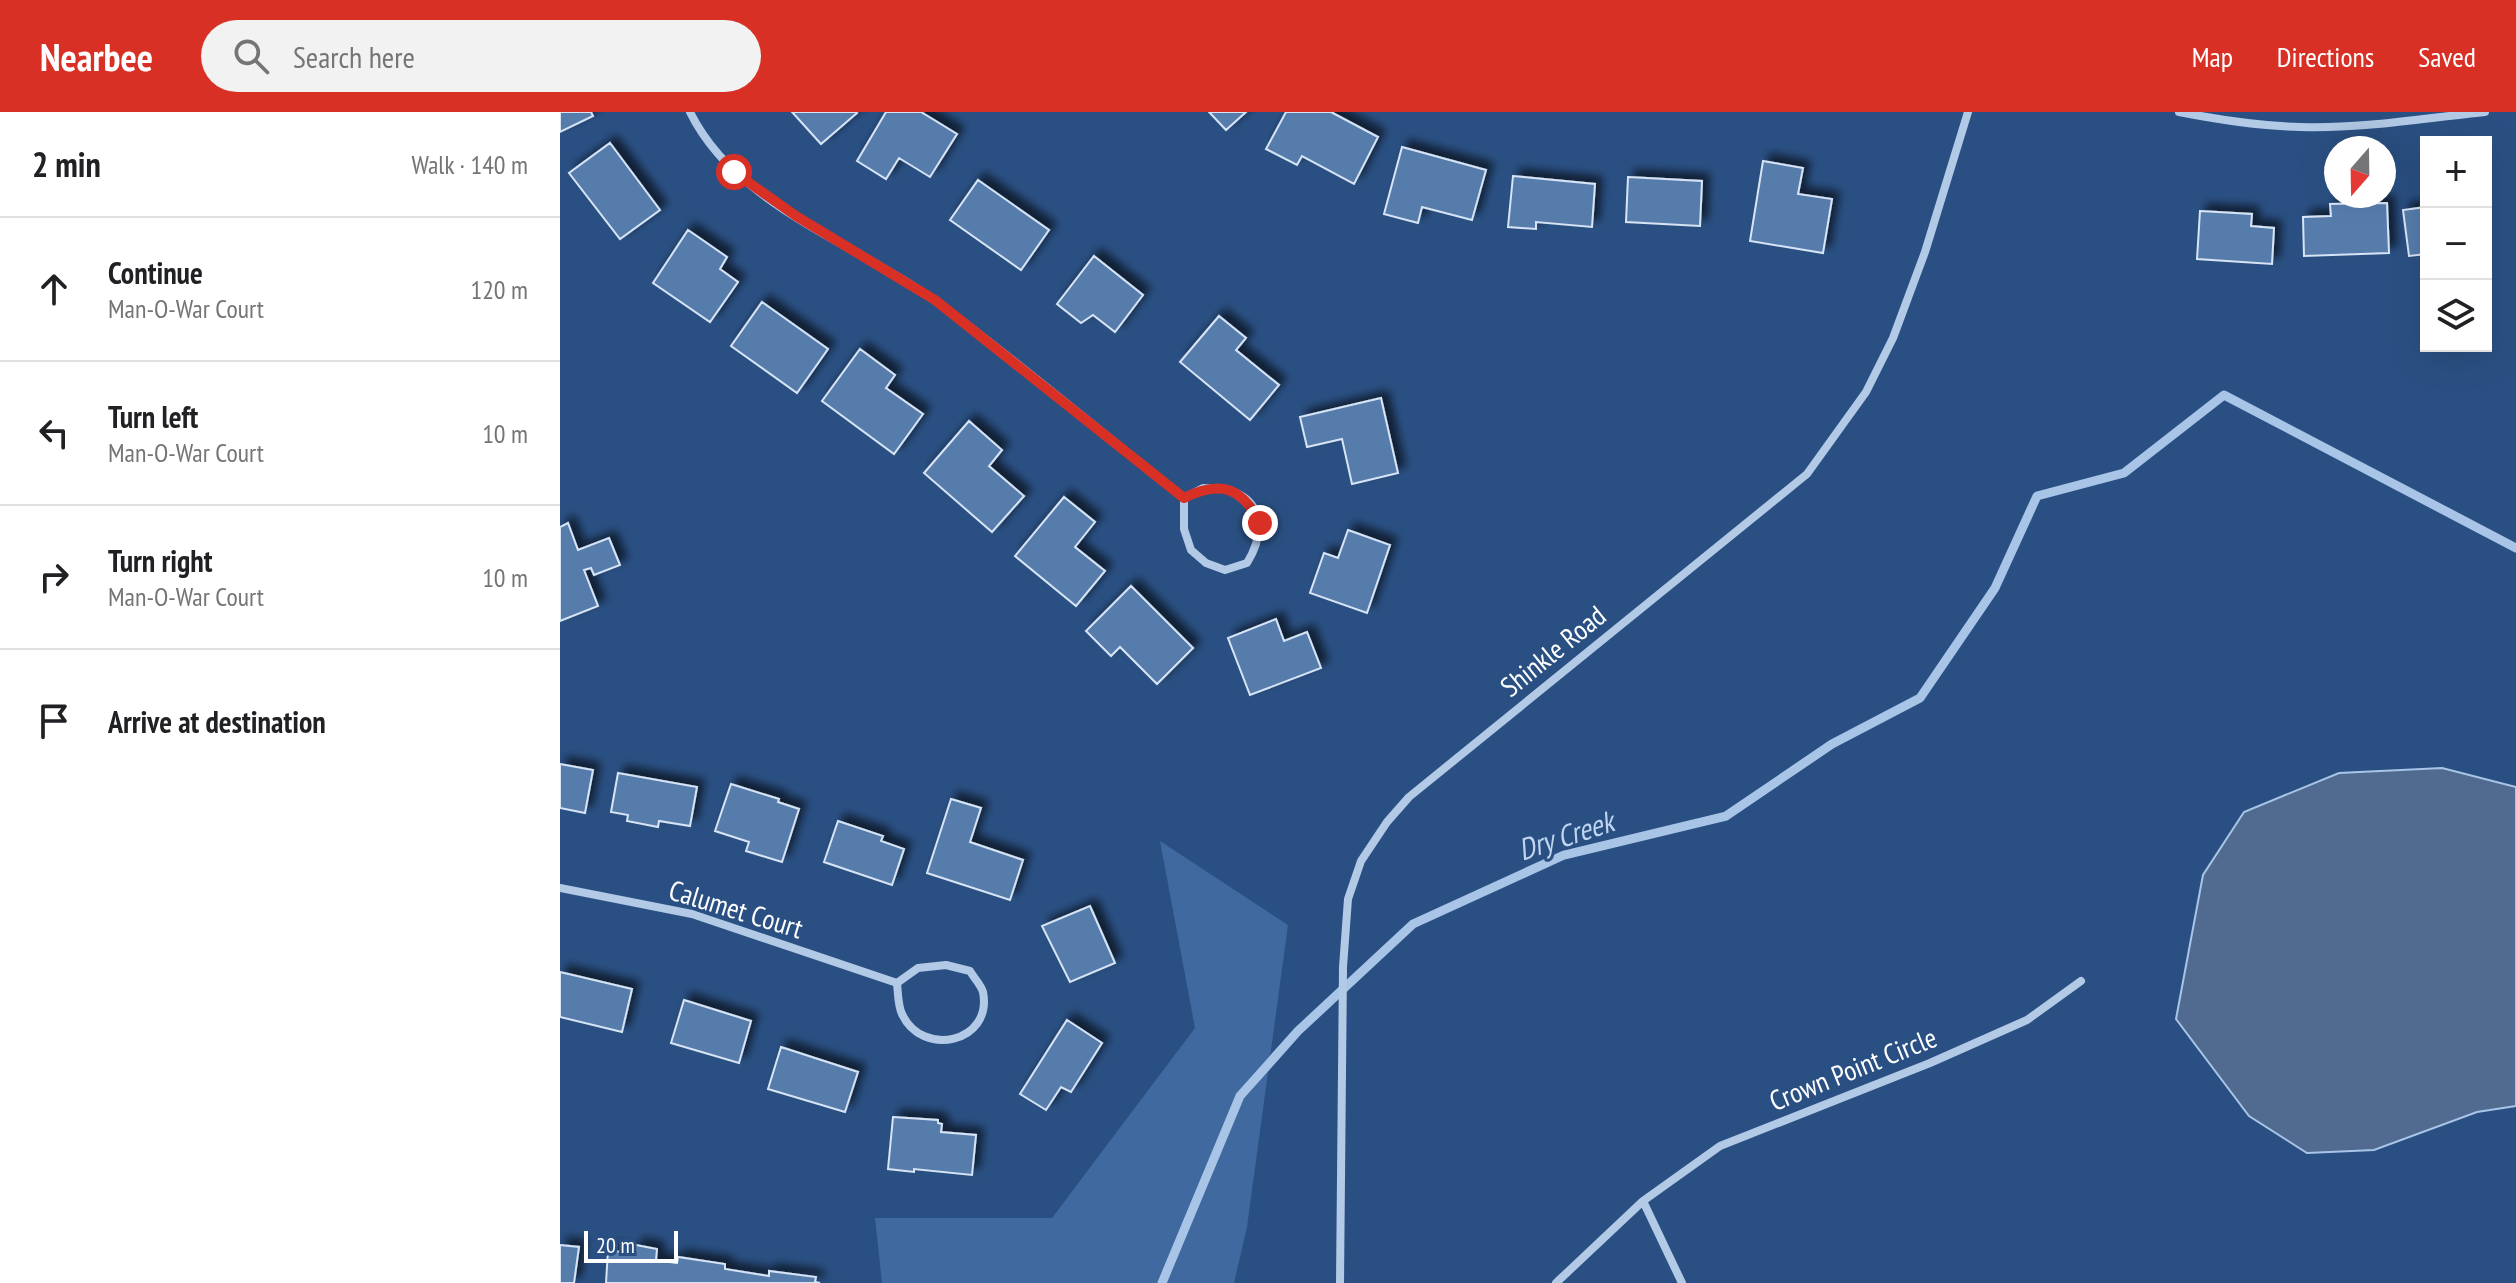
<!DOCTYPE html>
<meta charset="utf-8">
<style>
:root{--surface:#fff;--page:#f2f2f2;--text:#202124;--muted:#757577;--line:#e0e0e0;--accent:#d93025}
body{margin:0;font-family:"PT Sans Narrow",sans-serif;background:var(--page);color:var(--text)}
.controls{position:absolute;right:24px;top:24px;display:grid;overflow:hidden;border-radius:0px;box-shadow:0 8px 32px #0002}
.controls button{width:72px;height:72px;display:grid;place-items:center;padding:0;border:0;border-bottom:2px solid var(--line);background:var(--surface);color:var(--text);font:40px sans-serif}
.compass{position:absolute;left:1764px;top:24px;width:72px;height:72px;border-radius:50%;background:var(--surface);box-shadow:0 8px 32px #0002;rotate:200deg}
.scale{position:absolute;left:24px;bottom:20px;width:94px;box-sizing:border-box;padding-left:8px;border:4px solid #fff;border-top:0;font-size:22px;line-height:28px;white-space:nowrap;color:#fff;-webkit-text-stroke:6px #2a5083;paint-order:stroke}
.stop{position:absolute;width:24px;height:24px;margin:-18px;border:6px solid #d93025;border-radius:50%;background:#fff}
.stop.end{background:#d93025;border-color:#fff;box-shadow:0 2px 8px #0008}
.list{margin:0;padding:0;list-style:none}
h2{display:flex;justify-content:space-between;align-items:center;height:104px;margin:0;padding:0 32px;font-size:34px}
h2 small{font-size:26px;font-weight:400;color:var(--muted)}
.list li{display:grid;grid-template-columns:52px 1fr auto;gap:24px;align-items:center;box-sizing:border-box;height:144px;padding:0 32px;border-top:2px solid var(--line)}
.list b{display:block;font-size:30px;white-space:nowrap}
.list p{margin:0;font-size:26px;white-space:nowrap;color:var(--muted)}
.list em{font-size:26px;font-style:normal;color:var(--muted)}
.icon{flex:none;width:44px;height:44px;fill:none;stroke:currentColor;stroke-width:2;stroke-linecap:round;stroke-linejoin:round}
.map{position:relative;flex:none;width:1956px;height:1171px;overflow:hidden}
header{display:flex;align-items:center;gap:48px;box-sizing:border-box;height:112px;padding:0 40px;background:var(--accent);color:#fff}
header strong{font-size:38px}
nav{display:flex;gap:44px;margin-inline-start:auto;font-size:28px}
.search{width:560px;height:72px;background:var(--page);display:flex;align-items:center;gap:20px;box-sizing:border-box;padding:0 28px;border-radius:44px;color:var(--muted);font-size:30px}
main{display:flex}
aside{flex:1;background:var(--surface)}
.map>svg:first-child{display:block}
.green{fill:#3f699f}
.water{fill:#506b8f;stroke:#a8c5e7;stroke-width:2}
.lines{fill:none;stroke-linecap:round;stroke-linejoin:round}
.stream{stroke:#a8c5e7;stroke-width:9}
.building{fill:#567bac;stroke:#d7e4f5;stroke-width:2;filter:url(#shadow)}
.minor{stroke:#b3cae6;stroke-width:8}
.route{stroke:#d93025;stroke-width:10}
.labels{text-anchor:middle;stroke-width:6;stroke-linejoin:round;paint-order:stroke}
.street-label{font-size:28px;fill:#fff;stroke:#2a5083}
.water-label{font-size:30px;font-style:italic;fill:#bfd4ee;stroke:#2a5083}
</style>
<header>
<strong>Nearbee</strong>
<div class="search"><svg class="icon" aria-label="search" viewBox="0 0 24 24"><circle cx="10" cy="10" r="6"/><path d="M15 15l6 6"/></svg>Search here</div>
<nav><a>Map</a><a>Directions</a><a>Saved</a></nav>
</header>
<main>
<aside>
<h2>2 min<small>Walk · 140 m</small></h2>
<ul class="list">
<li><svg class="icon" aria-label="ahead" viewBox="0 0 24 24"><path d="M12 20V5M6 11l6-6 6 6"/></svg><div><b>Continue</b><p>Man-O-War Court</p></div><em>120 m</em></li>
<li><svg class="icon" aria-label="left" viewBox="0 0 24 24"><path d="M17 20v-9H6M10 6l-5 5 5 5"/></svg><div><b>Turn left</b><p>Man-O-War Court</p></div><em>10 m</em></li>
<li><svg class="icon" aria-label="right" viewBox="0 0 24 24"><path d="M7 20v-9h11M14 6l5 5-5 5"/></svg><div><b>Turn right</b><p>Man-O-War Court</p></div><em>10 m</em></li>
<li><svg class="icon" aria-label="arrive" viewBox="0 0 24 24"><path d="M6 21V4h12l-3 4 3 4H6"/></svg><div><b>Arrive at destination</b></div></li>
</ul>
</aside>
<div class="map">
<svg width="1956" height="1171" viewBox="0 0 1956 1171">
<defs>
<filter id="shadow"><feDropShadow dx="7" dy="-7" stdDeviation="4" flood-color="#0009"/></filter>
</defs>
<rect width="100%" height="100%" fill="#2a5083"/>
<path class="green" d="M600 729 728 813 687 1115 674 1171H322L315 1106H492L635 916Z"/>
<path class="water" d="M1882 656 1956 675V994L1917 1000 1814 1038 1747 1041 1689 1004 1616 907 1643 763 1684 700 1779 661Z"/>
<g class="lines">
<path class="stream" d="M602 1171 680 984 738 919 853 812 1004 743 1166 704 1272 632 1360 586 1435 476 1477 384 1564 361 1664 283 1956 436"/>
</g>
<path class="building" d="M0 0H31L33 4 0 20Z
M232 0H296L297 1 261 32Z
M326 0H361L397 22 370 65 339 46 326 67 297 49Z
M649 0H686L666 18Z
M726 0H771L818 25 794 72 742 44 737 53 706 37Z
M50 31 100 98 60 127 9 61Z
M842 35 926 58 912 108 862 95 858 111 824 102Z
M1203 49 1243 56 1238 82 1272 87 1263 141 1190 129Z
M953 64 1035 72 1032 115 976 110V117L948 115Z
M1068 65 1142 69 1140 114 1066 110Z
M418 68 489 118 461 158 390 108Z
M1827 91 1829 141 1744 144 1743 105 1771 104 1770 92Z
M1866 95V142L1849 144 1843 98Z
M1640 99 1692 102 1691 114 1714 116 1712 152 1637 147Z
M128 118 167 145 160 157 178 170 150 210 93 171Z
M534 144 583 183 555 220 533 203 521 211 497 192Z
M202 190 268 237 237 281 171 234Z
M659 204 686 226 676 238 719 273 690 308 620 250Z
M300 237 335 263 326 276 363 302 334 342 262 289Z
M821 286 838 361 792 372 782 327 747 335 740 305Z
M409 309 442 338 429 354 464 384 432 420 364 361Z
M504 385 535 410 515 435 545 459 516 494 455 444Z
M8 411 18 438 49 426 60 453 34 463 31 456 24 458 38 494 0 509V415Z
M788 418 830 433 807 501 750 481 764 441 778 446Z
M571 474 633 536 597 572 560 535 551 544 526 519Z
M716 507 724 529 747 520 761 556 690 583 668 526Z
M0 652 33 658 25 701 0 696Z
M58 661 137 675 130 714 99 709 98 715 67 709 68 703 51 700Z
M171 672 219 687 218 690 239 697 222 750 186 739 189 730 155 719Z
M391 687 421 696 410 730 463 748 450 788 367 761Z
M278 709 323 724 321 729 344 737 332 773 264 750Z
M530 794 555 851 510 870 482 814Z
M0 860 72 877 62 920 0 905Z
M124 888 191 909 179 951 111 931Z
M507 908 542 931 511 980 501 975 486 998 460 982Z
M221 935 298 960 285 1000 208 977Z
M333 1005 378 1008V1011L382 1012 381 1020 416 1023 412 1063 354 1057V1060L328 1057Z
M0 1133 19 1135 14 1171H0Z
M76 1133 97 1137 96 1148 117 1151 118 1145 165 1152V1157L209 1164V1159L256 1165 255 1170 260 1171H46L48 1138 75 1142Z"/>
<g class="lines">
<path class="minor" d="M130 0C176 94 296 131 377 190 461 252 542 321 624 386
M1619 0C1660 8 1699 14 1741 15 1802 17 1865 6 1925 0
M643 376C651 377 661 375 669 378 706 390 704 423 687 451L665 458 646 451 631 438 624 417V386Z
M0 776 132 802 337 871
M386 853 410 859C414 866 421 873 423 880 433 931 362 946 342 902 338 894 338 881 337 871L358 856Z
M1083 1089 1122 1171
M780 1171 783 855 788 787 801 749 827 710 849 685 1247 362 1306 280 1333 226 1365 140 1408 0
M996 1171 1083 1089 1160 1034 1370 951 1467 908 1521 869"/>
</g>
<g class="lines">
<path class="route" d="M174 60 236 104 375 188 624 386C660 368 682 375 700 411"/>
</g>
<g class="labels">
<g class="street-label">
<text transform="translate(993 539) rotate(-39)" y="10">Shinkle Road</text>
<text transform="translate(176 797) rotate(17)" y="10">Calumet Court</text>
<text transform="translate(1293 957) rotate(-22)" y="10">Crown Point Circle</text>
</g>
<g class="water-label">
<text transform="translate(1006 724) rotate(-18)" y="10">Dry Creek</text>
</g>
</g>
</svg>
<div class="controls">
<button>+</button>
<button>−</button>
<button><svg class="icon" aria-label="layers" viewBox="0 0 24 24"><path d="M12 4l9 5-9 5-9-5zM3 14l9 5 9-5"/></svg></button>
</div>
<svg class="compass" viewBox="-18 -18 36 36"><path d="M0-13l5 13h-10z" fill="#e53935"/><path d="M0 13l5-13h-10z" fill="#757577"/></svg>
<div class="scale">20 m</div>
<div class="stop" style="left:174px;top:60px"></div>
<div class="stop end" style="left:700px;top:411px"></div>
</div>
</main>
